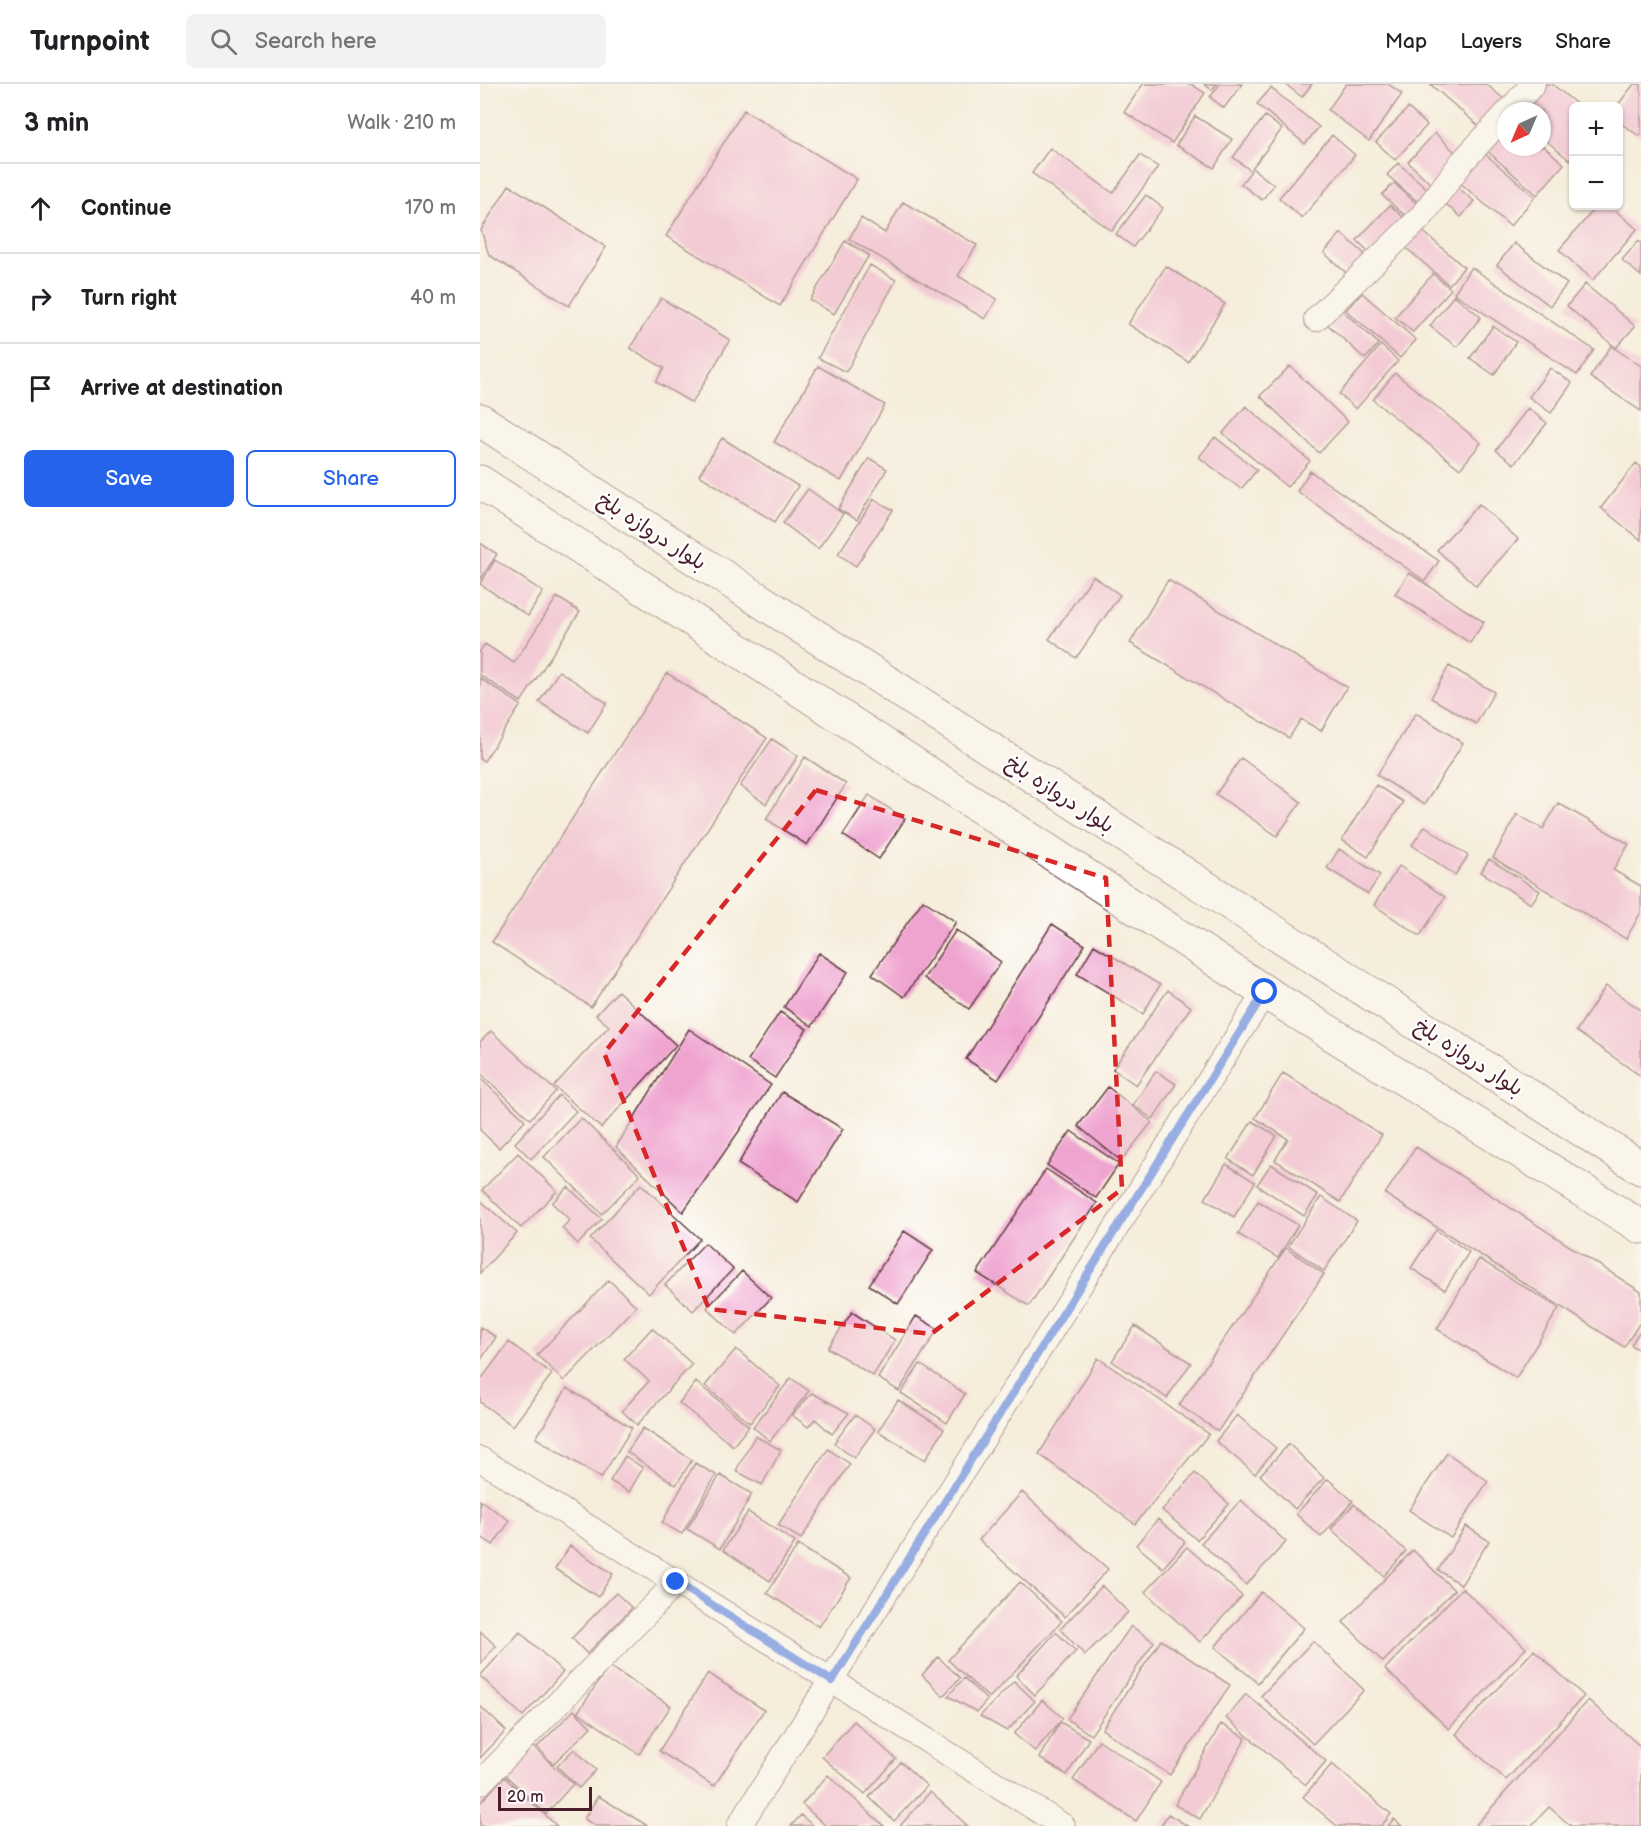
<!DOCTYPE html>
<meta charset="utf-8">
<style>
:root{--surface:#fff;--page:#f2f2f2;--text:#202124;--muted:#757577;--line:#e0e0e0;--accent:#2563eb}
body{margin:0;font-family:"Balsamiq Sans","Playpen Sans Arabic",sans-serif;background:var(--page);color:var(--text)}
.controls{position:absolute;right:18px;top:18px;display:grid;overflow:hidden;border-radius:9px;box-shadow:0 2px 4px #0004}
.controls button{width:54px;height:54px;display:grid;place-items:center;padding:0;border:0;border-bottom:2px solid var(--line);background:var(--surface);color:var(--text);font:30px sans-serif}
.compass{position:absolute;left:1017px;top:18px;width:54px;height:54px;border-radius:50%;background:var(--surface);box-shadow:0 2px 4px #0004;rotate:224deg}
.scale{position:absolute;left:18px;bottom:15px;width:94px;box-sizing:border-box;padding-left:6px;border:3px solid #4a1f2b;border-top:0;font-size:16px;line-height:21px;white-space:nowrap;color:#4a1f2b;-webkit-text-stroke:4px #fff;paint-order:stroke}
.stop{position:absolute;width:18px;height:18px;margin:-14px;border:4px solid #2563eb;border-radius:50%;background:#fff}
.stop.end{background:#2563eb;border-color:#fff;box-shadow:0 2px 6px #0008}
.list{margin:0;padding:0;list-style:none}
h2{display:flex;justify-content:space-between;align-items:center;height:78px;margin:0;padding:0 24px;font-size:26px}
h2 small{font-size:20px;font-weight:400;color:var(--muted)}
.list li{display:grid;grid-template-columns:39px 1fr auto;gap:18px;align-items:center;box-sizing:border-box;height:90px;padding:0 24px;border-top:2px solid var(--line)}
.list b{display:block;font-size:22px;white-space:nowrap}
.list em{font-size:20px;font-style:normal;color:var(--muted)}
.actions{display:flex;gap:12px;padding:18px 24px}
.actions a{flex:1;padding:14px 0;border:2px solid var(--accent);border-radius:9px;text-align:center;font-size:21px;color:var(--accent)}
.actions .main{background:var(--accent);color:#fff}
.icon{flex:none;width:33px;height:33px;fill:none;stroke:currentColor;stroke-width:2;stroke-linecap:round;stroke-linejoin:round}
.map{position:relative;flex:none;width:1161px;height:1742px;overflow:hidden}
header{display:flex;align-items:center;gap:36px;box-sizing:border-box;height:84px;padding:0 30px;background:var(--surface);border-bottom:2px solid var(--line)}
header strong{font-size:28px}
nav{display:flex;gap:33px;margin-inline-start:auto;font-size:21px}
.search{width:420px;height:54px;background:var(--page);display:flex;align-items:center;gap:15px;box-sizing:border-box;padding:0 21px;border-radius:9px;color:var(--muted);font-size:22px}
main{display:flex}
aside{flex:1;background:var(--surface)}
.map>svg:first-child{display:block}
.building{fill:#efa3cf}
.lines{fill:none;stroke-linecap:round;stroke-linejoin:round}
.minor-casing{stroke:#643e45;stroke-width:26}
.primary-casing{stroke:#643e45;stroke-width:35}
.minor{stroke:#fff;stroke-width:24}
.primary{stroke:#fff;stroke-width:33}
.route{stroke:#2563eb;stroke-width:8}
.marked{fill:none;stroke:#d62828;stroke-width:4.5;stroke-dasharray:12 8;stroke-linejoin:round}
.labels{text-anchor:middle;stroke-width:4.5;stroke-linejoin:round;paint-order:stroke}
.street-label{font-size:21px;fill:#4a1f2b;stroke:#fff}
</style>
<header>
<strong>Turnpoint</strong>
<div class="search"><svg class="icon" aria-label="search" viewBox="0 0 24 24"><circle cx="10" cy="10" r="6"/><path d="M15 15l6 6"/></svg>Search here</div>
<nav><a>Map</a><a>Layers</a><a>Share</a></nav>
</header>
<main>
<aside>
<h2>3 min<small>Walk · 210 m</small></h2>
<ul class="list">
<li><svg class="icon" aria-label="ahead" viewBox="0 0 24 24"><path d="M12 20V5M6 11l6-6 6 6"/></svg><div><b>Continue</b></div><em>170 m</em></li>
<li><svg class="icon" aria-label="right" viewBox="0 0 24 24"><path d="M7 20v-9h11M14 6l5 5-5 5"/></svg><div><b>Turn right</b></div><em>40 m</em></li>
<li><svg class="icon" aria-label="arrive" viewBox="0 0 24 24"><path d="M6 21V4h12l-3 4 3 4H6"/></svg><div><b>Arrive at destination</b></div></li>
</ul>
<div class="actions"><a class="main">Save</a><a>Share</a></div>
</aside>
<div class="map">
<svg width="1161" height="1742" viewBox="0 0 1161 1742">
<rect width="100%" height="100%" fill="#fff"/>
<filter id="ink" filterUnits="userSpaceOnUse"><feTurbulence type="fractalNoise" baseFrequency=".0167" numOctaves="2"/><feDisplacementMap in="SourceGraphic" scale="12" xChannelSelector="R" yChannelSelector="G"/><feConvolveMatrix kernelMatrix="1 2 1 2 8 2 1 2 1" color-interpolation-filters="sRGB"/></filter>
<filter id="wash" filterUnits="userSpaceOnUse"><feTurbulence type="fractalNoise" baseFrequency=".008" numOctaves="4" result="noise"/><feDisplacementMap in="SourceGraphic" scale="24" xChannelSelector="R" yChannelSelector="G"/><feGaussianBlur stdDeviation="1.35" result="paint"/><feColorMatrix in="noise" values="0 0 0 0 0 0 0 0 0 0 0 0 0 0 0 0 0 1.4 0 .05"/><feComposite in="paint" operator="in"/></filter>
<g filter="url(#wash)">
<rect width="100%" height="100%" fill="#f6eddb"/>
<g id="blocks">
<path class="building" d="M663 0H711L725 9 692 59 644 28Z
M724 0H737L732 6Z
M740 0H762L744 24 730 13Z
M805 0H832L822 13Z
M866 0H908L922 10 889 57 848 26Z
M950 0H1006L1025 16 1001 44Z
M1064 0H1072L1099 22H1094V71L1089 76 1062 53V27H1041Z
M1154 0H1161V50L1159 52 1138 37 1137 22Z
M791 4 839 43 825 60 777 20Z
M928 24 947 41 915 76 896 58Z
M264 26 377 95 300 222 186 152Z
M715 32 752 55 734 84 696 61Z
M785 32 802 45 772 84 794 101 782 116 761 100 771 87 753 73Z
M1026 42V63H1062V61L1084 80 1057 111 1006 66Z
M955 49 980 73 953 102 928 78Z
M852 51 875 71 822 134 799 114Z
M570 64 633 109 660 71 678 83 632 147 552 89Z
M1003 68 1055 113 1030 142 978 97Z
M918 79 951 108 940 120 907 91Z
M914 99 939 122 928 134 902 111Z
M29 101 126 163 89 222 9 171 1 146Z
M975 101 994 117 981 133 962 117Z
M666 111 683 124 653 163 636 150Z
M423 118 497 161 478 192 517 215 505 235 369 155 381 134 405 149Z
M910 121 926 136 893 172 877 156Z
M1117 122H1130L1157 145 1113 196 1079 166Z
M939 144 984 183 969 201 924 162Z
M861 149 890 175 873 195 844 169Z
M365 157 389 171 354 230 330 216Z
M1158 157 1161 159V192L1142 176Z
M1034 159 1087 200 1070 222 1017 181Z
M390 181 416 196 366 288 338 274Z
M686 182 745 220 708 278 648 240Z
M991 183 1114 266 1097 291 974 209Z
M953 190 971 205 933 248 915 233Z
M1105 200 1155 242 1136 264 1087 222Z
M882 209 936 256 920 274 866 226Z
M974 211 1001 233 977 263 950 242Z
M181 214 250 256 212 319 176 298 184 284 150 264Z
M860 224 899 260 885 275 846 239Z
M1013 242 1036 258 1014 291 990 274Z
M901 261 918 277 876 325 859 310Z
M1131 262 1161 282V327L1110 293Z
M338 282 405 321 361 397 294 358Z
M810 282 868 338 839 369 780 312Z
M1070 284 1092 299 1071 329 1049 313Z
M915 289 1001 359 980 385 893 316Z
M766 322 830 377 807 403 743 349Z
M1048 324 1067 339 1034 380 1016 366Z
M735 353 777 386 761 405 719 373Z
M242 354 318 402 295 438 219 391Z
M389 374 407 385 377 436 358 425Z
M1156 379 1161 383V456L1121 424Z
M830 387 959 477 945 497 817 407Z
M328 405 363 430 338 465 303 439Z
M394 415 413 426 376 482 358 470Z
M999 420 1038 455 996 502 957 466Z
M0 459 17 470 0 496Z
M15 476 63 508 48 532 0 500Z
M929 489 1004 538 990 559 915 510Z
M613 492 640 511 596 574 569 555Z
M688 496 867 603 841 647 821 635 809 654 650 559Z
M77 513 100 528 41 618 0 591V567L5 560 34 579Z
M969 582 1014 608 996 640 951 614Z
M79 587 127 619 108 649 59 618Z
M187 589 287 654 111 923 12 858Z
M0 594 41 621 4 677 0 675Z
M936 629 983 659 944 721 897 691Z
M292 655 318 672 286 720 260 702Z
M325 673 366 700 327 761 286 735Z
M761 674 821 718 797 752 736 710Z
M896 701 923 718 888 773 862 756Z
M389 711 425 735 399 775 363 751Z
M1078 719 1149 760 1133 786 1161 802V828L1146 855 1013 774 1037 730 1063 745Z
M945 742 988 772 975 791 932 761Z
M859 765 900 791 888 810 847 784Z
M1009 775 1060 807 1051 820 1001 788Z
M919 782 965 813 940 852 894 821Z
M443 816 476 838 424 913 392 890Z
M572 840 605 861 518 996 486 975Z
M476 846 521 878 489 925 444 894Z
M614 861 680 901 663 930 597 890Z
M339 869 368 888 332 942 304 923Z
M1126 902 1161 926V992L1096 947Z
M688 906 711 923 656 1001 633 985Z
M138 907 196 961 121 1044 74 1002 129 942 116 931Z
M300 928 327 945 295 994 268 976Z
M209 945 291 1001 203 1128 136 1063Z
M11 947 76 1007 50 1035 0 989V958Z
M676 987 696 1000 673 1035 653 1021Z
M803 989 902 1051 860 1118 795 1076 808 1055 775 1034Z
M0 994 45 1036 19 1064 0 1046Z
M628 1003 672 1038 641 1077 598 1042Z
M302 1008 363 1045 318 1118 258 1080Z
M79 1011 96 1027 51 1075 35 1059Z
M101 1034 160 1091 122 1130 64 1073Z
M772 1037 797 1052 773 1091 748 1075Z
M591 1047 639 1080 616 1114 567 1081Z
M936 1063 1161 1208V1237L1144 1263 905 1110Z
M38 1069 77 1107 41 1144 2 1106Z
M746 1080 775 1098 754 1133 725 1115Z
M791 1080 838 1111 824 1132 777 1101Z
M566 1085 617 1119 549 1222 497 1189Z
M161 1100 220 1155 169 1210 110 1155Z
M88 1103 122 1135 98 1160 82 1144 90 1136 72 1119Z
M841 1113 877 1137 844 1187 808 1162Z
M0 1116 37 1149 0 1189Z
M778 1117 818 1141 798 1174 758 1150Z
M956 1146 989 1168 965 1206 931 1184Z
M424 1147 453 1166 418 1220 389 1201Z
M225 1159 253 1185 213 1227 185 1201Z
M806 1164 844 1190 738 1347 699 1321Z
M999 1175 1079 1224 1036 1294 957 1245Z
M262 1187 291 1214 256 1251 227 1224Z
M129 1196 156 1222 84 1297 57 1271Z
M372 1228 415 1256 393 1292 348 1264Z
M436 1232 458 1245 419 1307 398 1294Z
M655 1242 711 1279 687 1314 632 1277Z
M0 1243 16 1253 0 1277Z
M172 1244 212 1280 157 1341 142 1327 169 1297 144 1275Z
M1161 1245V1267L1151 1261Z
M29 1258 72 1290 33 1342 0 1318V1297Z
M256 1265 300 1302 270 1339 225 1302Z
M618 1274 729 1350 655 1440 559 1370Z
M440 1280 485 1310 467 1339 421 1309Z
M311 1294 329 1307 290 1357 273 1343Z
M216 1298 269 1342 253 1362 199 1319Z
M87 1304 152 1344 121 1394 56 1354Z
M332 1309 369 1329 352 1350 335 1335 328 1343 312 1331Z
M418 1316 464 1345 445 1376 398 1347Z
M375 1331 395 1345 374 1374 354 1359Z
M757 1331 796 1364 775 1390 736 1357Z
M163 1344 212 1376 196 1401 147 1368Z
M275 1352 301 1366 282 1401 256 1387Z
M809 1360 844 1394 815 1425 780 1391Z
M348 1365 370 1380 321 1455 298 1441Z
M967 1369 1008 1397 971 1454 929 1426Z
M145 1372 163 1384 149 1408 130 1397Z
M215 1379 236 1391 202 1450 182 1439Z
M715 1389 749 1420 717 1456 682 1426Z
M240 1391 272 1410 240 1465 207 1445Z
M848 1395 873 1417 841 1453 816 1430Z
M542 1408 628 1485 585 1533 499 1456Z
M0 1416 30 1437 13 1461 0 1452Z
M761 1416 806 1458 766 1501 721 1459Z
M874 1420 926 1467 904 1492 851 1445Z
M268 1428 315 1458 290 1497 243 1466Z
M678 1435 705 1458 683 1484 656 1461Z
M986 1442 1009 1457 981 1501 958 1486Z
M318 1461 371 1494 339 1543 287 1509Z
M90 1462 133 1490 118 1513 75 1485Z
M707 1463 762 1512 720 1558 665 1508Z
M933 1466 974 1506 903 1578 863 1538Z
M540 1498 582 1537 509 1614 468 1576Z
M622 1502 648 1528 605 1571 580 1545Z
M982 1504 1046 1564 969 1645 905 1585Z
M781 1508 824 1544 778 1599 735 1563Z
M136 1509 152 1524 107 1570 92 1554Z
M651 1542 674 1558 611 1651 587 1635Z
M0 1547 16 1562 0 1580Z
M40 1548 83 1588 43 1632 0 1592Z
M576 1548 596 1567 555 1611 536 1592Z
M681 1556 750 1601 690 1691 622 1645Z
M833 1557 884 1606 833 1660 781 1612Z
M1054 1566 1104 1612 1026 1696 976 1650Z
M458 1573 480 1594 463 1612 442 1591Z
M129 1582 191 1622 159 1670 98 1628Z
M228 1589 284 1626 234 1702 179 1667Z
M484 1594 507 1616 497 1628 468 1612Z
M534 1597 555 1617 527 1647 500 1632Z
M766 1610 846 1677 826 1701 746 1634Z
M562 1616 583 1634 555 1667 534 1650Z
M1108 1616 1161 1663V1742H1091L1069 1723 1051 1742H995Z
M0 1622 26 1647 0 1674Z
M94 1626 111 1643 73 1680 57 1663Z
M374 1637 416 1675 385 1710 342 1673Z
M580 1638 609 1655 587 1691 559 1674Z
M741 1640 766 1654 720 1735 695 1721Z
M619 1656 681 1698 656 1737 593 1696Z
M51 1661 93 1700 66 1730 24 1690Z
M94 1665 116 1686 99 1704 77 1682Z
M421 1678 447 1702 414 1737 389 1713Z
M852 1680 911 1730 901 1742H857L823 1713Z
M348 1691 404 1742H346L322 1720Z
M24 1693 77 1742H0V1719Z
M450 1708 488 1742H420Z
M118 1712 168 1742H116L104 1735Z
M688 1730 708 1742H681Z
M321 1731 333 1742H311Z
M914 1735 922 1742H908Z"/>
</g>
</g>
<g filter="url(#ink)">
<use href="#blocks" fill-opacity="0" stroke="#643e45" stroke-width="1.5"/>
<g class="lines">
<defs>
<path id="minor" d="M1029 27 1053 0
M836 235 941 133 982 78 1026 30
M0 1375 583 1742
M0 1699 196 1499
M259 1742 785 908"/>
<path id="primary" d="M0 336 1161 1084
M0 398 785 908 1161 1143"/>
</defs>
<use href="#minor" class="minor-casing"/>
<use href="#primary" class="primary-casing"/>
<use href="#minor" class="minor"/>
<use href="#primary" class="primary"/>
</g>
</g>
<g class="lines" filter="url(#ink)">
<path class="route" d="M196 1498 352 1597 785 908"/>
</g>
<path d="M0 0H1161V1742H0ZM336 706 626 794 642 1105 451 1250 229 1225 124 969Z" fill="#f6eddb" fill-opacity=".55" fill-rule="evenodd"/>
<path class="marked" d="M336 706 626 794 642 1105 451 1250 229 1225 124 969Z"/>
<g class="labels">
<g class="street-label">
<text transform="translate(172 447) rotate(33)" y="7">بلوار دروازه بلخ</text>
<text transform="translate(580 710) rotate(33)" y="7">بلوار دروازه بلخ</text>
<text transform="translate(989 973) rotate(33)" y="7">بلوار دروازه بلخ</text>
</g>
</g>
</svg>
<div class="controls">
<button>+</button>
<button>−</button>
</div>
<svg class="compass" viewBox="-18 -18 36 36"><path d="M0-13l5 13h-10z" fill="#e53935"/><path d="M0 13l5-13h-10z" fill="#757577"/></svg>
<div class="scale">20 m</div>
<div class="stop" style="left:785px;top:908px"></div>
<div class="stop end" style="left:196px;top:1498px"></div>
</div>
</main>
